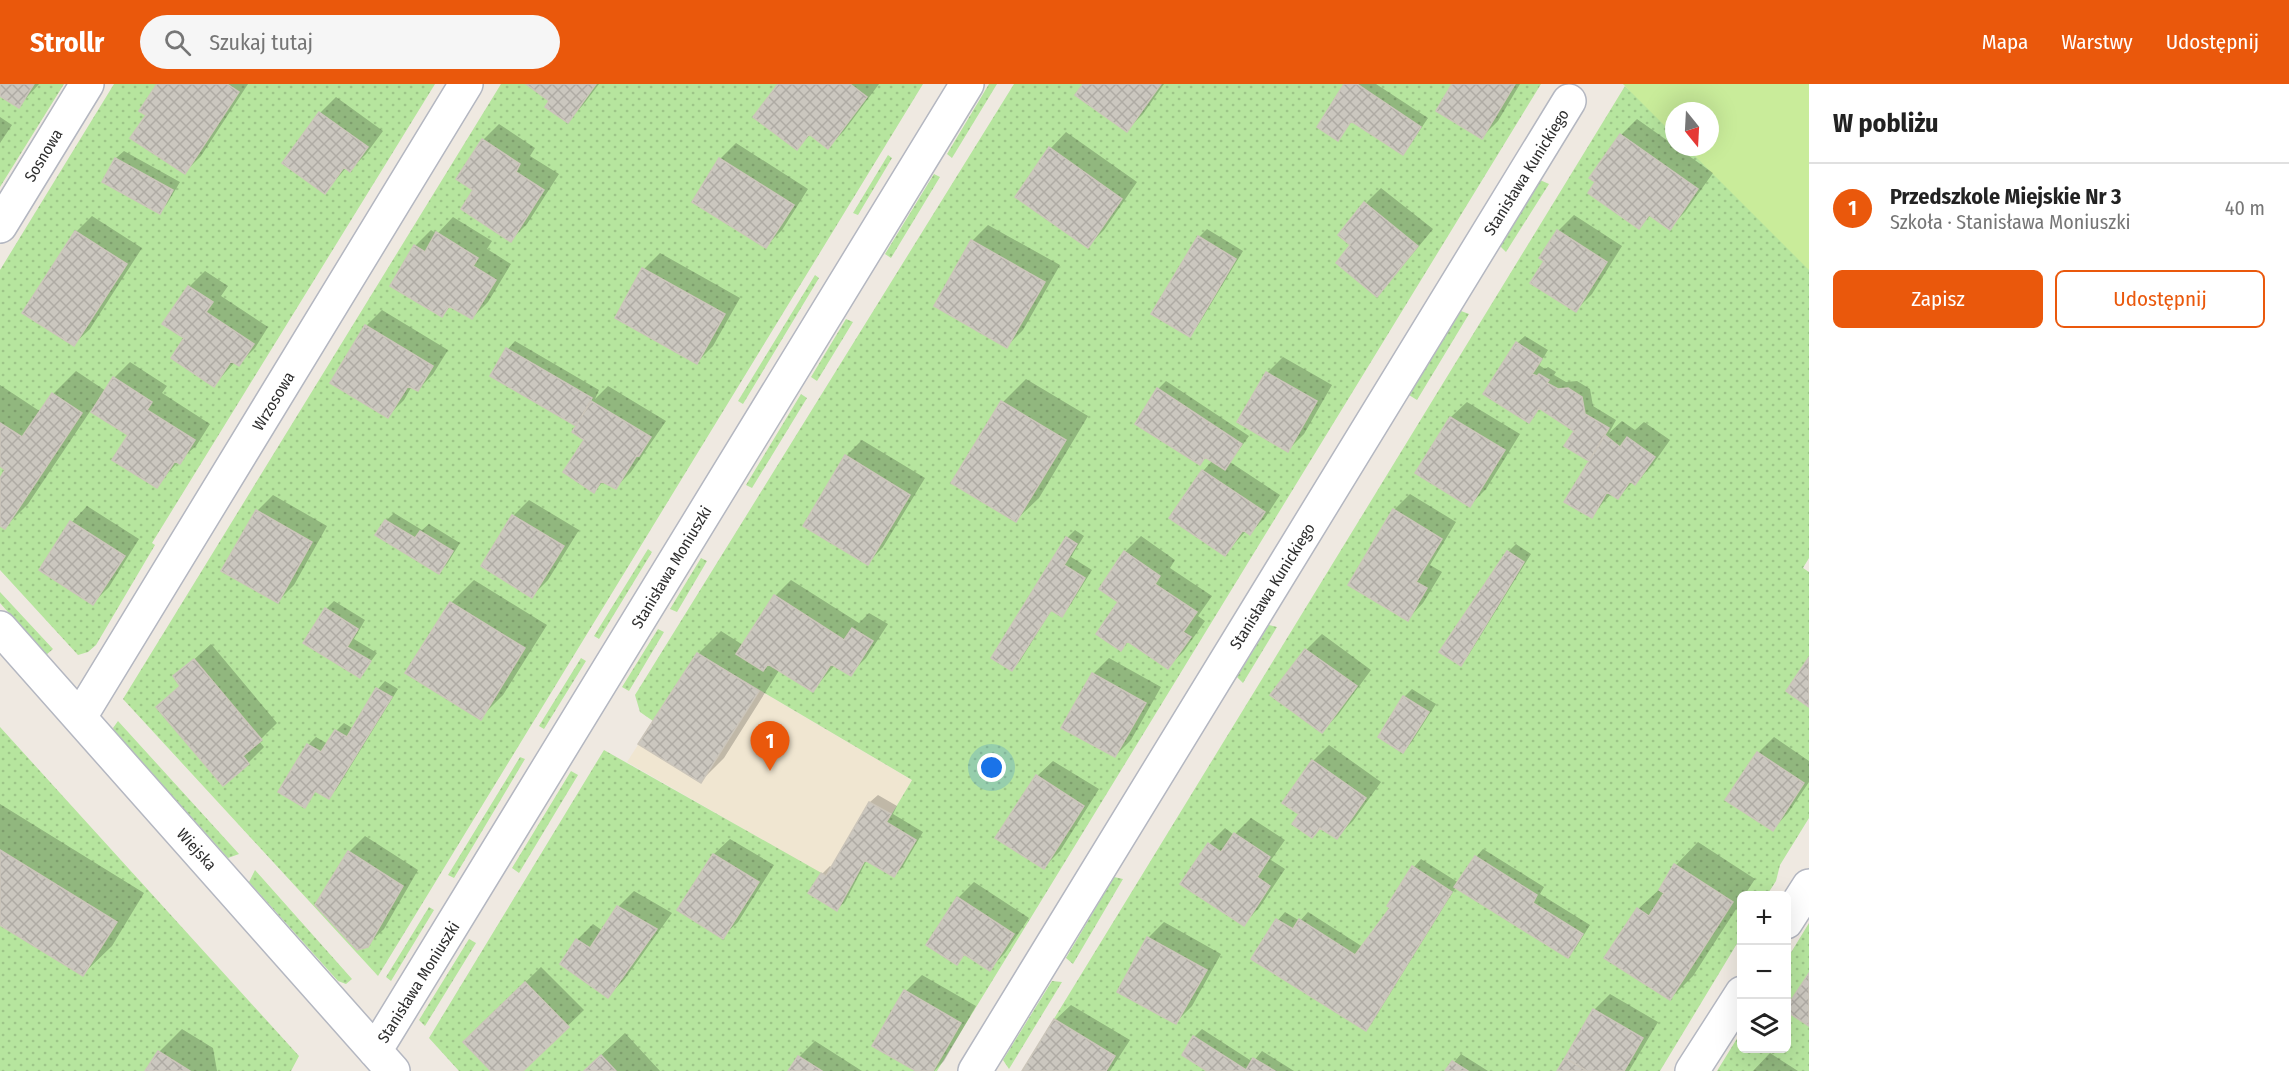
<!DOCTYPE html>
<html lang="pl">
<meta charset="utf-8">
<style>
:root{--surface:#fff;--page:#f6f6f6;--text:#222;--muted:#767676;--line:#e0e0e0;--accent:#ea580c}
body{margin:0;font-family:"Fira Sans Condensed",sans-serif;background:var(--page);color:var(--text)}
.controls{position:absolute;right:18px;bottom:18px;display:grid;overflow:hidden;border-radius:9px;box-shadow:0 6px 24px #0002}
.controls button{width:54px;height:54px;display:grid;place-items:center;padding:0;border:0;border-bottom:2px solid var(--line);background:var(--surface);color:var(--text);font:30px sans-serif}
.compass{position:absolute;left:1665px;top:18px;width:54px;height:54px;border-radius:50%;background:var(--surface);box-shadow:0 6px 24px #0002;rotate:162deg}
.you{position:absolute;left:992px;top:684px;width:21px;height:21px;margin:-15px;border:4px solid #fff;border-radius:50%;background:#1a73e8;box-shadow:0 0 0 9px #1a73e833}
.badge{display:grid;place-items:center;width:39px;height:39px;border-radius:50%;background:var(--accent);color:#fff;font-size:20px;font-weight:700}
.pin{position:absolute;translate:-50% -50px;filter:drop-shadow(0 2px 3px #0008)}
.pin::after{content:'';position:absolute;top:32px;width:21px;height:18px;background:inherit;clip-path:polygon(0 0,100% 0,50% 100%)}
.list{margin:0;padding:0;list-style:none}
h2{display:flex;justify-content:space-between;align-items:center;height:78px;margin:0;padding:0 24px;font-size:26px}
h2 small{font-size:20px;font-weight:400;color:var(--muted)}
.list li{display:grid;grid-template-columns:39px 1fr auto;gap:18px;align-items:center;box-sizing:border-box;height:90px;padding:0 24px;border-top:2px solid var(--line)}
.list b{display:block;font-size:22px;white-space:nowrap}
.list p{margin:0;font-size:20px;white-space:nowrap;color:var(--muted)}
.list em{font-size:20px;font-style:normal;color:var(--muted)}
.actions{display:flex;gap:12px;padding:18px 24px}
.actions a{flex:1;padding:14px 0;border:2px solid var(--accent);border-radius:9px;text-align:center;font-size:21px;color:var(--accent)}
.actions .main{background:var(--accent);color:#fff}
.icon{flex:none;width:33px;height:33px;fill:none;stroke:currentColor;stroke-width:2;stroke-linecap:round;stroke-linejoin:round}
.map{position:relative;flex:none;width:1809px;height:987px;overflow:hidden}
header{display:flex;align-items:center;gap:36px;box-sizing:border-box;height:84px;padding:0 30px;background:var(--accent);color:#fff}
header strong{font-size:28px}
nav{display:flex;gap:33px;margin-inline-start:auto;font-size:21px}
.search{width:420px;height:54px;background:var(--page);display:flex;align-items:center;gap:15px;box-sizing:border-box;padding:0 21px;border-radius:33px;color:var(--muted);font-size:22px}
main{display:flex}
aside{flex:1;background:var(--surface)}
.map>svg:first-child{display:block}
.education{fill:#f0e6d1}
.grass{fill:url(#grass-dots)}
.pitch{fill:#c9ec9a}
.shadow{fill:#0003}
.building{fill:url(#building-cross-hatch);stroke:#cbc5ba;stroke-width:1.5}
.lines{fill:none;stroke-linecap:round;stroke-linejoin:round}
.minor-casing{stroke:#b4b7c1;stroke-width:36}
.minor{stroke:#fff;stroke-width:33}
.labels{text-anchor:middle;stroke-width:6;stroke-linejoin:round;paint-order:stroke}
.street-label{font-size:16px;fill:#2e2e2e;stroke:#fff}
</style>
<header>
<strong>Strollr</strong>
<div class="search"><svg class="icon" aria-label="search" viewBox="0 0 24 24"><circle cx="10" cy="10" r="6"/><path d="M15 15l6 6"/></svg>Szukaj tutaj</div>
<nav><a>Mapa</a><a>Warstwy</a><a>Udostępnij</a></nav>
</header>
<main>
<div class="map">
<svg width="1809" height="987" viewBox="0 0 1809 987">
<defs>
<pattern id="grass-dots" width="8" height="8" patternUnits="userSpaceOnUse" patternTransform="scale(1.5)"><rect width="8" height="8" fill="#b6e59e"/><path d="M2 2h.1M6 6h.1" fill="none" stroke="#9dc588" stroke-width="1.8" stroke-linecap="round"/></pattern>
<pattern id="building-cross-hatch" width="8" height="8" patternUnits="userSpaceOnUse" patternTransform="scale(1.5)"><rect width="8" height="8" fill="#cbc7bf"/><path d="M0 0l8 8M0 8l8-8" fill="none" stroke="#afaba4"/></pattern>
</defs>
<rect width="100%" height="100%" fill="#efe9e1"/>
<path class="education" d="M697 569 912 696 848 805 627 678Z"/>
<path class="grass" d="M0 0H64L0 103Z
M114 0H435L152 459 155 461 96 561 88 568 78 571 0 486V186Z
M501 0H923L378 892 123 615Z
M989 0H997L952 74 947 70Z
M1014 0H1541L937 987H459L429 954 604 666 848 804 912 696 697 569 653 637 640 628 635 611Z
M1625 2 1674 46V63H1693L1809 155V474L1803 484 1809 488V734L1780 781 1776 797 1767 811 1742 812 1741 853 1660 987H1022Z
M888 71 892 74 858 131 853 129Z
M934 90 940 93 891 174 885 170Z
M1540 96 1549 100 1506 168 1499 161Z
M815 191 819 194 743 320 738 317Z
M1461 227 1469 230 1417 316 1409 311Z
M846 235 853 238 817 297 811 293Z
M801 310 807 314 752 404 746 401Z
M648 465 652 468 599 555 594 552Z
M701 474 707 477 677 528 670 525Z
M0 508 53 565 46 571 0 519Z
M1269 541 1277 543 1243 599 1237 593Z
M658 545 664 548 629 607 622 603Z
M581 574 586 577 544 645 539 642Z
M118 637 239 770 228 774 115 648 113 644Z
M0 643 299 972 291 987H0Z
M520 673 525 675 454 794 448 791Z
M571 687 578 691 519 789 512 784Z
M255 786 352 895 346 900 338 897 249 798Z
M1114 793 1123 795 1073 880 1066 874Z
M429 823 434 826 391 897 386 893Z
M1809 839V987H1717L1741 948 1742 964H1786L1787 875Z
M469 855 476 859 425 942 419 936Z
M1052 897 1062 898 1009 985 1003 976Z"/>
<path class="pitch" d="M1623 0H1809V186L1686 63H1710V27H1674V51Z"/>
<path class="shadow" d="M0 0H39L19 22 0 10Z
M158 0H248L201 72 185 88 148 31Z
M528 0H599L583 21 568 37 552 17Z
M779 0H879L844 47 828 63 811 50 797 64Z
M1085 0H1164L1143 30 1127 46Z
M1346 0H1376L1428 34 1410 61 1403 69 1353 36 1337 55Z
M1454 0H1520L1498 37 1482 53Z
M336 13 383 47 366 70 350 86 347 83 325 108 320 29Z
M0 33 12 41 0 59Z
M1637 35 1713 89 1685 128 1669 144 1651 131 1639 143 1621 51Z
M499 40 535 64 530 72 559 90 527 140 511 156 475 106 483 56Z
M1066 48 1137 98 1104 146 1088 162 1051 64Z
M736 59 808 105 782 146 766 162 720 75Z
M124 67 180 98 167 120 159 128 104 97 116 74Z
M1381 104 1433 145 1392 195 1376 210 1352 161 1366 119Z
M1574 131 1622 162 1592 210 1576 226 1546 176 1558 147Z
M92 132 142 164 90 245 74 260 76 148Z
M453 133 492 157 487 165 511 180 488 218 472 234 452 221 442 231 415 162 431 146 437 150Z
M988 141 1060 181 1023 246 1007 262 972 157Z
M1207 145 1243 167 1197 243 1189 251 1199 153Z
M660 169 740 214 713 262 697 278 644 185Z
M205 187 228 202 221 212 268 243 255 264 239 280 235 278 214 301 186 254 189 203Z
M382 226 448 266 433 290 418 306 412 302 404 316 388 332 366 242Z
M1525 252 1548 266 1539 281 1545 285 1548 283 1556 288 1554 291 1566 298 1577 297 1590 305 1593 322 1616 336 1609 349 1622 337 1635 346 1644 338 1670 356 1651 383 1635 399 1633 398 1618 413 1612 409 1591 432 1594 370 1588 375 1576 346 1541 323 1529 338 1517 259Z
M515 257 599 306 595 315 608 302 666 337 631 388 615 404 604 397 594 407 581 336 492 291 508 265Z
M1283 273 1332 301 1304 350 1288 366 1267 289Z
M130 278 167 302 162 309 210 340 196 362 179 377 156 402 130 351 91 326 28 420 5 443 0 440V397L7 385 0 381V301L41 328 53 310 76 287 106 307 114 294Z
M1026 295 1088 332 1039 414 1016 436 953 398 1003 318Z
M1166 297 1249 352 1230 378 1280 411 1265 434 1250 449 1246 447 1225 470 1171 434 1203 387 1213 376 1206 372 1200 379 1137 339 1159 304Z
M1467 318 1520 350 1486 405 1470 421 1418 388 1451 333Z
M862 356 925 394 883 463 868 479 846 372Z
M1410 410 1456 438 1430 481 1442 488 1423 519 1408 535 1394 426Z
M273 411 327 442 294 501 278 517 257 427Z
M529 416 579 446 548 496 532 512 483 481 513 432Z
M87 422 139 455 109 503 93 519 72 438Z
M394 429 422 446 429 440 460 459 447 480 439 488 386 437Z
M1075 446 1084 452 1071 473 1092 486 1069 523 1061 531 1052 525 1020 577 1012 585 1067 454Z
M1141 452 1175 476 1170 484 1212 512 1198 532 1205 537 1184 567 1168 583 1129 557 1121 565 1120 518 1125 468Z
M1516 460 1531 470 1468 572 1460 580 1508 468Z
M474 496 547 541 503 611 480 634 451 519Z
M791 496 859 539 869 529 888 540 866 574 850 590 835 581 813 606 780 585 724 674 701 697 698 570 721 547 743 561 775 512Z
M334 517 365 536 354 555 377 569 360 592 326 525Z
M1322 550 1371 586 1338 631 1322 647 1306 566Z
M211 560 277 639 259 657 264 663 248 679 158 623 181 601 175 593Z
M1109 574 1161 603 1131 656 1115 672 1093 590Z
M385 597 398 605 336 706 328 713 317 706 304 722 308 661 316 653 328 660 336 647 344 639 354 645 378 605Z
M1412 605 1436 620 1411 659 1403 667 1380 653 1404 613Z
M1774 653 1809 677V698L1788 729 1773 745 1758 669Z
M1329 661 1381 698 1353 737 1337 753 1322 743 1312 752 1301 730 1313 677Z
M1053 677 1099 705 1060 767 1044 783 1037 692Z
M878 711 897 722 893 730 923 748 902 784 894 791 867 776 845 818 837 825 822 790 830 782 833 784 870 718Z
M0 720 144 809 112 862 83 890 0 839Z
M1251 734 1285 756 1271 776 1285 785 1259 824 1243 840 1209 760 1225 744 1234 751Z
M365 752 418 786 384 845 367 861 317 821 349 768Z
M730 755 774 781 738 838 722 853 679 826 714 770Z
M1698 758 1755 795 1744 812H1742V816L1693 892 1670 915 1638 825 1662 803 1676 781Z
M1483 765 1544 803 1540 810 1590 841 1575 865 1568 872 1456 803 1373 937 1365 945 1253 874 1278 836 1285 828 1300 837 1308 828 1363 863 1392 823 1414 783 1421 775 1459 799 1476 773Z
M974 798 1029 834 1005 869 990 885 966 870 956 879 928 861 958 814Z
M634 807 672 829 624 896 608 912 577 856 593 840 603 847 618 823Z
M1164 838 1221 870 1192 922 1176 938 1148 854Z
M541 883 584 926 521 987H493L465 958Z
M922 891 976 922 944 977 934 987H919L874 961 906 907Z
M1610 910 1658 938 1629 987H1559L1594 926Z
M1071 921 1130 956 1110 987H1024L1055 936Z
M182 945 213 964 217 987H147L159 968Z
M1202 945 1253 978 1262 967 1294 987H1210L1194 953Z
M625 949 660 987H584Z
M815 957 862 987H790L799 973Z
M1770 969 1798 987H1753Z
M1461 970 1488 987H1447Z"/>
<path class="building" d="M0 0H34L19 24 0 12Z
M157 0H227L239 8 185 90 130 54 146 31 139 27Z
M526 0H596L568 39 545 23 549 17Z
M778 0H850L867 13 828 65 809 50 797 66 753 33Z
M1083 0H1161L1127 48 1075 11Z
M1344 0H1357L1421 43 1403 71 1351 37 1338 57 1317 43Z
M1452 0H1515L1482 55 1436 27Z
M319 28 368 63 350 88 344 83 325 110 282 79Z
M1620 50 1698 105 1670 146 1649 131 1639 145 1588 109 1595 98 1589 94Z
M482 55 520 80 516 88 544 106 511 158 461 125 473 106 456 95Z
M1049 63 1122 115 1088 164 1015 113Z
M115 74 173 106 160 130 102 98Z
M719 74 794 121 766 164 692 118Z
M1364 118 1418 162 1377 213 1336 179 1350 161 1338 151Z
M1557 146 1607 178 1576 228 1530 199 1544 177 1539 174Z
M75 147 127 180 74 262 22 229Z
M436 148 478 174 473 182 496 196 472 235 449 222 442 233 390 202 414 161 425 168Z
M1198 152 1236 175 1190 253 1151 230Z
M971 156 1045 198 1007 264 934 222Z
M642 184 725 230 697 280 615 234Z
M188 202 213 218 206 228 254 260 239 282 231 277 214 303 171 274 184 254 162 240Z
M365 241 433 282 418 307 408 302 388 334 330 299Z
M1516 258 1542 275 1532 290 1537 292 1539 290 1549 296 1547 299 1558 305 1568 304 1582 313 1585 330 1609 344 1589 377 1564 362 1574 347 1539 324 1529 339 1483 310Z
M506 264 592 314 576 342 490 292Z
M1266 288 1317 317 1288 368 1237 338Z
M113 293 152 318 147 326 195 356 180 380 175 377 157 404 112 376 128 351 91 328Z
M1157 304 1242 360 1225 386 1205 373 1200 381 1135 340Z
M52 309 82 329 5 445 0 442V394L5 386 0 382V339L22 353Z
M591 317 651 353 639 372 637 371 616 405 601 397 594 409 563 388 584 356 572 348Z
M1001 317 1066 356 1016 438 951 399Z
M1450 333 1505 366 1470 423 1415 389Z
M1605 351 1620 363 1627 353 1655 373 1635 401 1630 397 1618 415 1607 408 1592 434 1564 418Z
M845 371 910 411 868 481 803 442Z
M1202 386 1265 428 1250 451 1243 446 1225 472 1169 434Z
M1393 425 1442 455 1416 498 1427 504 1408 537 1348 501Z
M256 426 312 458 278 519 221 487Z
M512 431 564 462 532 514 481 482Z
M385 436 415 454 420 447 453 467 439 490 375 451Z
M70 437 125 472 93 521 39 486Z
M1066 453 1077 460 1064 481 1085 494 1062 533 1051 526 1012 587 991 574Z
M1124 467 1160 492 1155 500 1197 528 1183 548 1191 553 1168 585 1127 557 1121 567 1096 550 1118 518 1099 505Z
M1507 467 1524 478 1461 582 1439 568Z
M774 511 844 556 852 544 873 557 851 592 831 580 813 608 768 580 763 587 736 570Z
M450 518 525 564 481 636 405 589Z
M325 524 358 545 347 563 371 577 360 594 303 559Z
M1305 565 1357 602 1322 649 1270 611Z
M697 569 759 607 701 699 638 660Z
M1809 573V623L1786 607Z
M194 575 262 656 243 672 249 680 223 702 156 623 180 602 173 592Z
M1092 589 1146 619 1115 673 1061 644Z
M376 604 392 613 329 715 315 707 305 724 278 708 307 660 321 668 335 646 347 653Z
M1403 612 1429 628 1403 669 1378 653Z
M1757 668 1804 699 1773 747 1725 716Z
M1312 676 1366 714 1337 755 1320 744 1312 754 1292 740 1299 730 1282 719Z
M1036 691 1084 722 1044 785 995 754Z
M869 718 891 730 886 738 916 756 894 793 865 776 837 827 808 809 821 789 826 792Z
M1234 749 1270 773 1257 793 1270 802 1244 842 1180 800 1208 759 1221 768Z
M0 766 117 838 83 892 0 841Z
M348 767 403 802 368 863 357 866 315 821Z
M713 770 759 798 723 855 677 826Z
M1475 772 1537 811 1533 819 1583 850 1568 874 1454 803Z
M1674 780 1733 818 1670 916 1604 874 1637 824 1649 832 1664 809 1659 806Z
M1412 782 1452 808 1366 947 1251 875 1276 835 1293 845 1299 835 1355 871 1390 824 1387 822Z
M957 813 1014 850 990 887 964 870 957 881 926 861Z
M617 822 657 845 608 914 560 880 576 855 590 864Z
M1147 853 1207 886 1176 940 1117 908Z
M1809 889V942L1786 927V924Z
M525 898 569 943 523 987H491L463 958Z
M904 906 961 939 933 987H916L872 962Z
M1593 925 1643 954 1624 987H1587L1565 974Z
M1054 935 1115 972 1106 987H1022Z
M1193 952 1246 986 1253 974 1275 987H1207L1182 971Z
M158 967 190 987H145Z
M601 971 616 987H584Z
M798 972 822 987H788Z
M1565 974 1587 987H1557Z
M1452 977 1468 987H1445Z"/>
<g class="lines">
<defs>
<path id="minor" d="M0 142 87 0
M0 544 393 987
M80 633 466 0
M1786 838 1809 802
M375 967 967 0
M975 987 1569 17
M1692 987 1742 909"/>
</defs>
<use href="#minor" class="minor-casing"/>
<use href="#minor" class="minor"/>
</g>
<g class="labels">
<g class="street-label">
<text transform="translate(43 71) rotate(-59)" y="6">Sosnowa</text>
<text transform="translate(1526 88) rotate(-58)" y="6">Stanisława Kunickiego</text>
<text transform="translate(273 317) rotate(-59)" y="6">Wrzosowa</text>
<text transform="translate(671 483) rotate(-59)" y="6">Stanisława Moniuszki</text>
<text transform="translate(1272 502) rotate(-58)" y="6">Stanisława Kunickiego</text>
<text transform="translate(197 765) rotate(48)" y="6">Wiejska</text>
<text transform="translate(418 898) rotate(-58)" y="6">Stanisława Moniuszki</text>
</g>
</g>
</svg>
<div class="controls">
<button>+</button>
<button>−</button>
<button><svg class="icon" aria-label="layers" viewBox="0 0 24 24"><path d="M12 4l9 5-9 5-9-5zM3 14l9 5 9-5"/></svg></button>
</div>
<svg class="compass" viewBox="-18 -18 36 36"><path d="M0-13l5 13h-10z" fill="#e53935"/><path d="M0 13l5-13h-10z" fill="#767676"/></svg>
<div class="you"></div>
<div class="pin badge" style="left:770px;top:687px">1</div>
</div>
<aside>
<h2>W pobliżu<small></small></h2>
<ul class="list">
<li><span class="badge">1</span><div><b>Przedszkole Miejskie Nr 3</b><p>Szkoła · Stanisława Moniuszki</p></div><em>40 m</em></li>
</ul>
<div class="actions"><a class="main">Zapisz</a><a>Udostępnij</a></div>
</aside>
</main>
